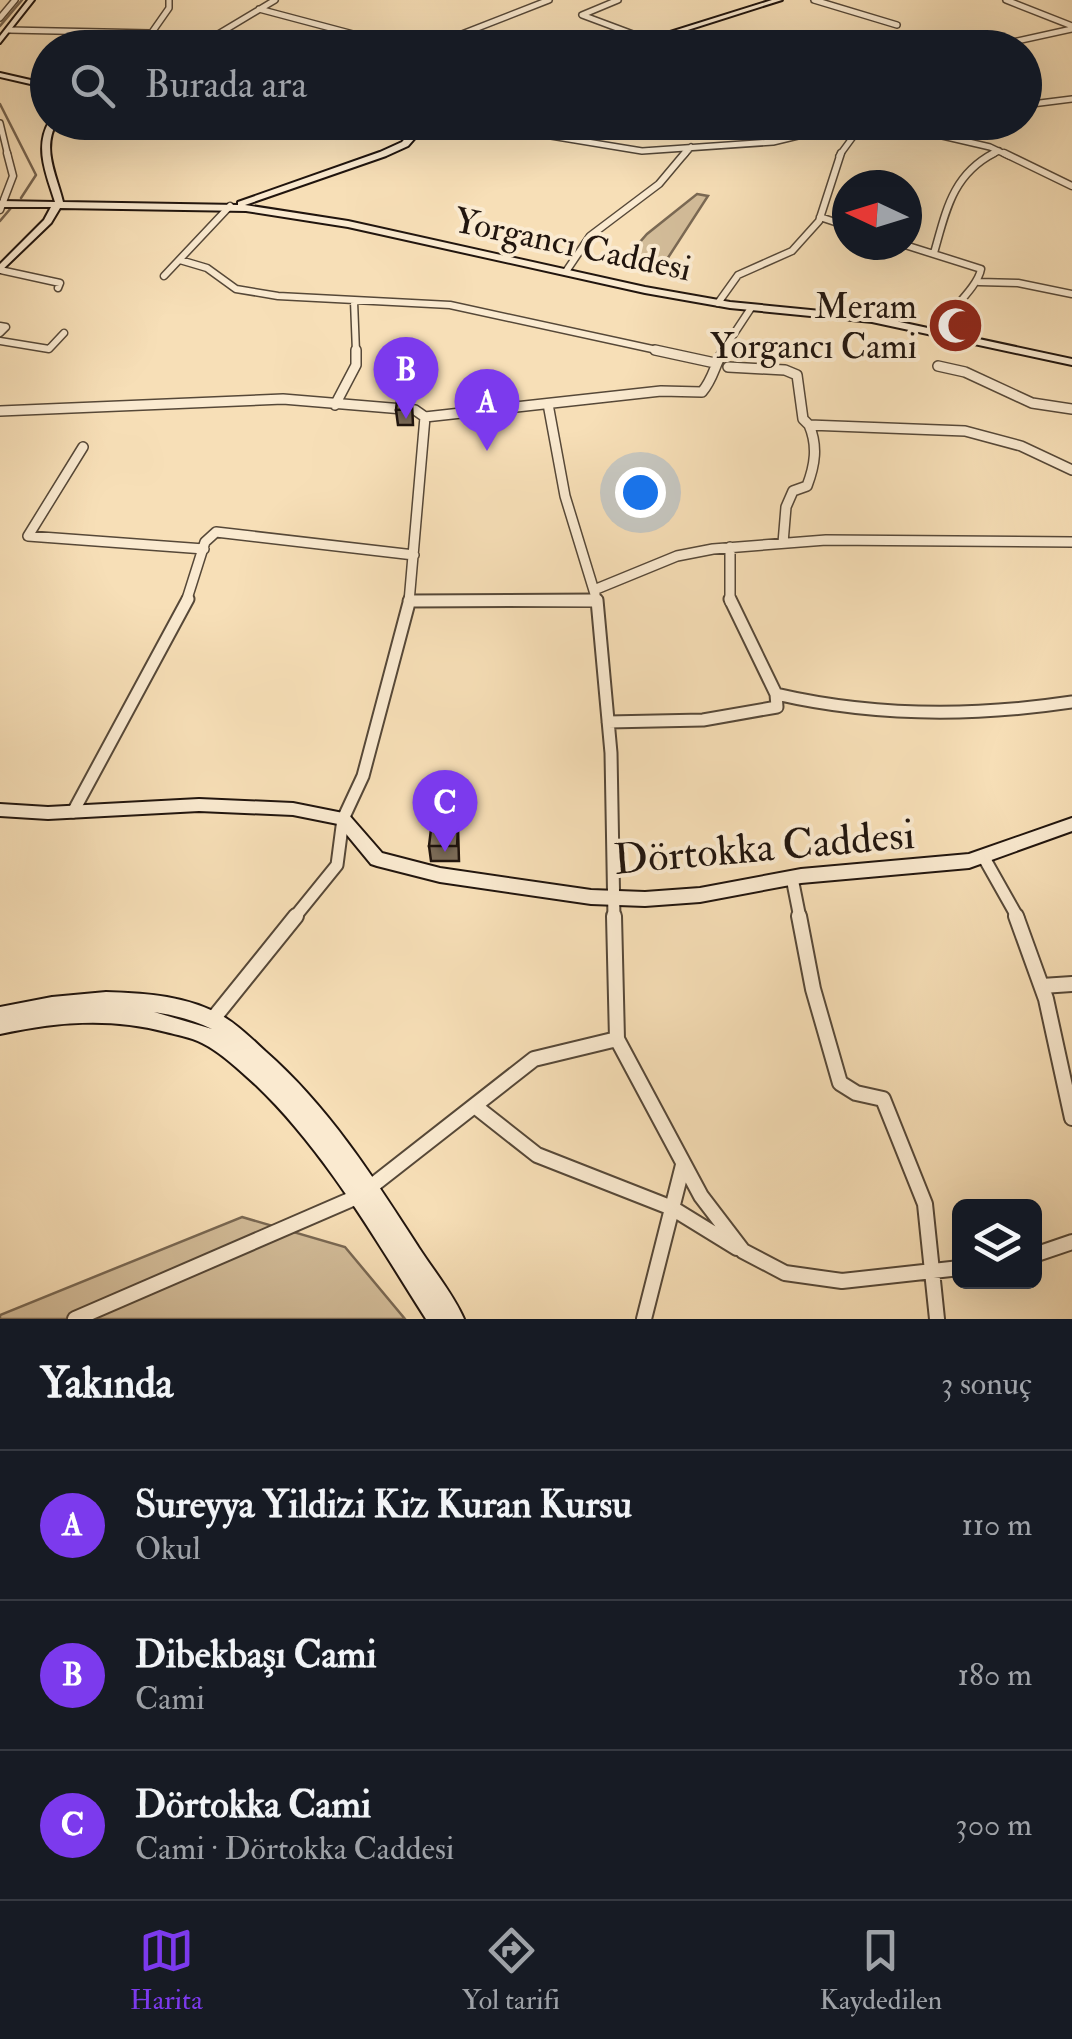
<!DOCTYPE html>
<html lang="tr">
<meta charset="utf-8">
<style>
:root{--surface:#171b24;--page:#242831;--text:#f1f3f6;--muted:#9ea1a6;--line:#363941;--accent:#7c3aed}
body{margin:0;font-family:"IM FELL Double Pica",serif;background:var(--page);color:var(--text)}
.controls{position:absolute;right:30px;bottom:30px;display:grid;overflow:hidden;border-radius:15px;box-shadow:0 10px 40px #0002}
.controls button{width:90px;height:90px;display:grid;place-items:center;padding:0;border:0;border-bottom:2px solid var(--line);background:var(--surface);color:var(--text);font:50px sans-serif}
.compass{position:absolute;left:832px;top:170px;width:90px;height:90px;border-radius:50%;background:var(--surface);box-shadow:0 10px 40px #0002;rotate:274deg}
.you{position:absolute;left:640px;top:492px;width:35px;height:35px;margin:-25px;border:8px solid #fff;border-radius:50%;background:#1a73e8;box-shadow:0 0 0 15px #1a73e833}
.badge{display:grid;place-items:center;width:65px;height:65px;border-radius:50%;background:var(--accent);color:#fff;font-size:32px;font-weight:700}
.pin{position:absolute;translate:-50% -82px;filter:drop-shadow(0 2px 5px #0008)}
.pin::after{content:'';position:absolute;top:52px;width:35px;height:30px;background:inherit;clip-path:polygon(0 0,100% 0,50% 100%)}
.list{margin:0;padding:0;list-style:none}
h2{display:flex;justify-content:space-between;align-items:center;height:130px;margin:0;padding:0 40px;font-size:42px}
h2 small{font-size:32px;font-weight:400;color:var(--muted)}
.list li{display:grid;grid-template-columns:65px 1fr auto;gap:30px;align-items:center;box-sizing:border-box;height:150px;padding:0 40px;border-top:2px solid var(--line)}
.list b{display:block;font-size:38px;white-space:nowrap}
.list p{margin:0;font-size:32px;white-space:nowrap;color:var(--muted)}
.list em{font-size:32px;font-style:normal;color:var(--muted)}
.icon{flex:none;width:55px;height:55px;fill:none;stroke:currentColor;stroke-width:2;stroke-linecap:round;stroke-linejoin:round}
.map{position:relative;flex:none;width:1072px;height:1319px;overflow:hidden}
.search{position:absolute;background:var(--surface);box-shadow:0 10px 40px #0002;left:30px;right:30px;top:30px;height:110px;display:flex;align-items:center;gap:25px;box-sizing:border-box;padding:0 35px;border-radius:55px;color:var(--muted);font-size:38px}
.sheet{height:580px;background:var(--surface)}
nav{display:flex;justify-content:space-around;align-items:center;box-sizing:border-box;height:140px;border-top:2px solid var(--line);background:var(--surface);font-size:28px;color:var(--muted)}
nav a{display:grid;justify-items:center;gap:5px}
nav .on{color:var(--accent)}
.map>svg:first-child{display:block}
.green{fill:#d3bd9a;stroke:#7a6954;stroke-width:2.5}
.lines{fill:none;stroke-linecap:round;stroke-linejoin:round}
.stream{stroke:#766551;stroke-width:2.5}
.street-far4-casing{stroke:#564838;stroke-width:8}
.street-far3-casing{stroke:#564838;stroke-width:9}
.street-far2-casing{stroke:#564838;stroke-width:12}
.street-far1-casing{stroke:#564838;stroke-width:15}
.street-casing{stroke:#564838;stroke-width:18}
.secondary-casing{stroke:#21150e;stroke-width:4}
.street-far4{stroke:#faead0;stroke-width:5}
.street-far3{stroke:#faead0;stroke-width:6}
.street-far2{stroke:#faead0;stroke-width:9}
.street-far1{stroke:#faead0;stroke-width:11}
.street{stroke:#faead0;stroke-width:14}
.secondary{fill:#faead0;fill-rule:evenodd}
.wall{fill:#7c6c58;stroke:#21150e;stroke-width:2.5}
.building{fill:#907e66;stroke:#21150e;stroke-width:2.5}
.labels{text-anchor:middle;stroke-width:8;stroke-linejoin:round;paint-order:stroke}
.far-street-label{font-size:35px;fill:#21150e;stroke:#faead0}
.far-poi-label{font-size:35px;fill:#21150e;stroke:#faead0;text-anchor:end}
.street-label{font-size:42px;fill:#21150e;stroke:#faead0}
</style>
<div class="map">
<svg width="1072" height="1319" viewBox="0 0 1072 1319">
<rect width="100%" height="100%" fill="#f7dfb7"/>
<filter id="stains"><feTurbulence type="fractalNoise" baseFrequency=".002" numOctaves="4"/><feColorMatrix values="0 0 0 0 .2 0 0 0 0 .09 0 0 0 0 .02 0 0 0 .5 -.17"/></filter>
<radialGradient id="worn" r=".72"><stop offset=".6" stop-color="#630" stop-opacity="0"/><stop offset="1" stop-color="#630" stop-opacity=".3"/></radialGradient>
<path class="green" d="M697 194 708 196 662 267 625 259 647 234Z
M242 1217 345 1247 405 1319H0V1315Z"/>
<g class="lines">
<path class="stream" d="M0 26 22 0
M0 104 36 175 21 198
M0 221 11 208"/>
<defs>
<path id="street-far4" d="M618 0 582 15 649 40
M814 0 897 25
M1006 0 1072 26
M259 9 387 43
M0 18 15 0
M9 30 150 33
M665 36 694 48
M141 48 169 8V0
M195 48 275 0
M426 48 549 0
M985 48 1072 29
M1024 105 1072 99
M465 122 642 151 773 142 856 122
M882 122 990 147 1009 156
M0 123 8 156
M683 156 691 147
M839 156 858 130 854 124
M989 156 999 151"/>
<path id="street-far3" d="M1004 153 1072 186
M0 210 13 176 7 153
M820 217 847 226
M905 245 981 269C978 287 949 311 937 330
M934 253C946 211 952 175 994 153
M180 260 207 268 236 289 278 296 450 305 666 352
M0 270 60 283 58 288
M567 270 590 236 659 184 685 153
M164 276 230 206
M979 282 1018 283 1072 294
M354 301 356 352
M718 303 738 275 792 251 819 221 841 153
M0 326 6 327 0 333
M0 341 49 349 64 333
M722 352 751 308"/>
<path id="street-far2" d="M655 350 715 363
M938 366 965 372 1032 403 1072 409
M728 367 785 370 797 375 803 419 809 425 965 431 1021 446 1072 470
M548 404 565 496 595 594
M335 405 356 365V350
M0 411 283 399 415 410 425 417
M83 447 28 536 204 549
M783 543 786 507 793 491 807 486C815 465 818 446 809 425
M730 547V602
M594 590 677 556 713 549 826 540 1072 542
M409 601 597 602
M186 602 205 542 216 532 414 555
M409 602 425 417 661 391 702 392C714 378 714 365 724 350"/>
<path id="street-far1" d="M730 599 776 694C875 717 972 717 1072 702
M409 601 597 600 611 753 614 918
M608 722 703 720 777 707 776 694
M73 812 188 599
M983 856 1018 918
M792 878 800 918
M294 918 337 865 343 819 363 776 410 599"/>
<path id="street" d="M799 916 813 989 840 1083 856 1093 883 1099 925 1204 937 1319
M1016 916 1046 999 1072 1118
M1042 986 1072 984
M213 1019 296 916
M617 1039 701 1196 743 1251 785 1273 842 1281 960 1268
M476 1107 537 1155 672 1208 737 1248
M1034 1255 1072 1242
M75 1319 359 1196 534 1059 617 1039 614 916
M644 1319 683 1165"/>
<path id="secondary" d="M28 0H34L0 43V36Z
M772 0H782L631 48H619Z
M0 73 48 84V88L0 77Z
M49 122H57C41 149 57 176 63 202L238 205V202L380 152 402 142 420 122H429L408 146 386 156 245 205 348 221 645 287 730 302 872 316 1072 359V365L872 322 730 308 645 293 348 227 246 211 60 208 51 223 0 272V264L44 220 51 207H0V201L55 202C47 176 34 148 49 122Z
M199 799 293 803 348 814 382 853 440 868 591 890 645 892 700 888 801 869 969 854 1072 818V831L969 868 801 883 700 902 645 906 591 904 440 882 377 866 371 864 338 824 293 815 199 811 48 819 0 816V804L48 807Z
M106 992C145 993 190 996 224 1017 239 1026 252 1039 265 1051 328 1106 374 1178 419 1248 434 1271 453 1294 464 1319H426C375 1239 325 1151 256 1085 239 1070 222 1053 202 1043 191 1037 177 1035 166 1032 109 1017 56 1022 0 1034V1007L52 997ZM154 1012C174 1015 194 1020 212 1029Z"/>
</defs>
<use href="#street-far4" class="street-far4-casing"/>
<use href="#street-far3" class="street-far3-casing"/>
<use href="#street-far2" class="street-far2-casing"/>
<use href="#street-far1" class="street-far1-casing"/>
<use href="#street" class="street-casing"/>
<use href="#secondary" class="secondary-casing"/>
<use href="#street-far4" class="street-far4"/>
<use href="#street-far3" class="street-far3"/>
<use href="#street-far2" class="street-far2"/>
<use href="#street-far1" class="street-far1"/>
<use href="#street" class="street"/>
<use href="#secondary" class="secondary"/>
</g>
<path class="wall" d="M412 403 413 425H398L396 410Z
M458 828 459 861H431L429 846Z"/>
<path class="building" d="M397 401 412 403 411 409 396 410Z
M458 828 457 846H429L431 829Z"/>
<defs>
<symbol id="mosque-disc" viewBox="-11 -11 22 22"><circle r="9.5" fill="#8f2418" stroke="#faead0"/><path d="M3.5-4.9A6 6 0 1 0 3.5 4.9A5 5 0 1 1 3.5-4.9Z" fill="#fff"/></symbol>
</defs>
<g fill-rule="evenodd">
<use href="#mosque-disc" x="924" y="294" width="63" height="63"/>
</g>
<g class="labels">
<g class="far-street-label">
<text transform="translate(573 244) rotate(12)" y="12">Yorgancı Caddesi</text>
</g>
<g class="far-poi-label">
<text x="917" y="318">Meram<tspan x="917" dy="40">Yorgancı Cami</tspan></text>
</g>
<g class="street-label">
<text transform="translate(764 846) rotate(-5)" y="15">Dörtokka Caddesi</text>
</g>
</g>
<rect width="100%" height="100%" filter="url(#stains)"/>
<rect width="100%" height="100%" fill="url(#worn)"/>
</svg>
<div class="controls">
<button><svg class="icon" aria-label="layers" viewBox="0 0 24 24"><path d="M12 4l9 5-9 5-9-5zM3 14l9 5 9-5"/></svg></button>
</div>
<svg class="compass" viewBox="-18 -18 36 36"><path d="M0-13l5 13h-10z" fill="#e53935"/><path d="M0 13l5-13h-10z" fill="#9ea1a6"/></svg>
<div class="you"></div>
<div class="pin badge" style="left:487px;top:451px">A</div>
<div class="pin badge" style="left:406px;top:419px">B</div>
<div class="pin badge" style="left:445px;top:852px">C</div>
<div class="search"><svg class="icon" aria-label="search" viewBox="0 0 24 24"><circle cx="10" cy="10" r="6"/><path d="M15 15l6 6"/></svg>Burada ara</div>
</div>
<section class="sheet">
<h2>Yakında<small>3 sonuç</small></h2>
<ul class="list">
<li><span class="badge">A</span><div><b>Sureyya Yildizi Kiz Kuran Kursu</b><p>Okul</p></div><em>110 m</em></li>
<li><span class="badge">B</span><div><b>Dibekbaşı Cami</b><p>Cami</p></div><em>180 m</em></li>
<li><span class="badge">C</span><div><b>Dörtokka Cami</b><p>Cami · Dörtokka Caddesi</p></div><em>300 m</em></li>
</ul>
</section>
<nav>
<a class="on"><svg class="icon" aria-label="map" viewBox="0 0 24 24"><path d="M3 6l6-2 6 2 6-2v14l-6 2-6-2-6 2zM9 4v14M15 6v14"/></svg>Harita</a>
<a><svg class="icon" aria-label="directions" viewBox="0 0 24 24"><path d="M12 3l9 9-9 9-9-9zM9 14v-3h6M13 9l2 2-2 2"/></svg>Yol tarifi</a>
<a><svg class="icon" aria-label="saved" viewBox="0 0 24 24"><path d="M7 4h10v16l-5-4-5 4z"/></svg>Kaydedilen</a>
</nav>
